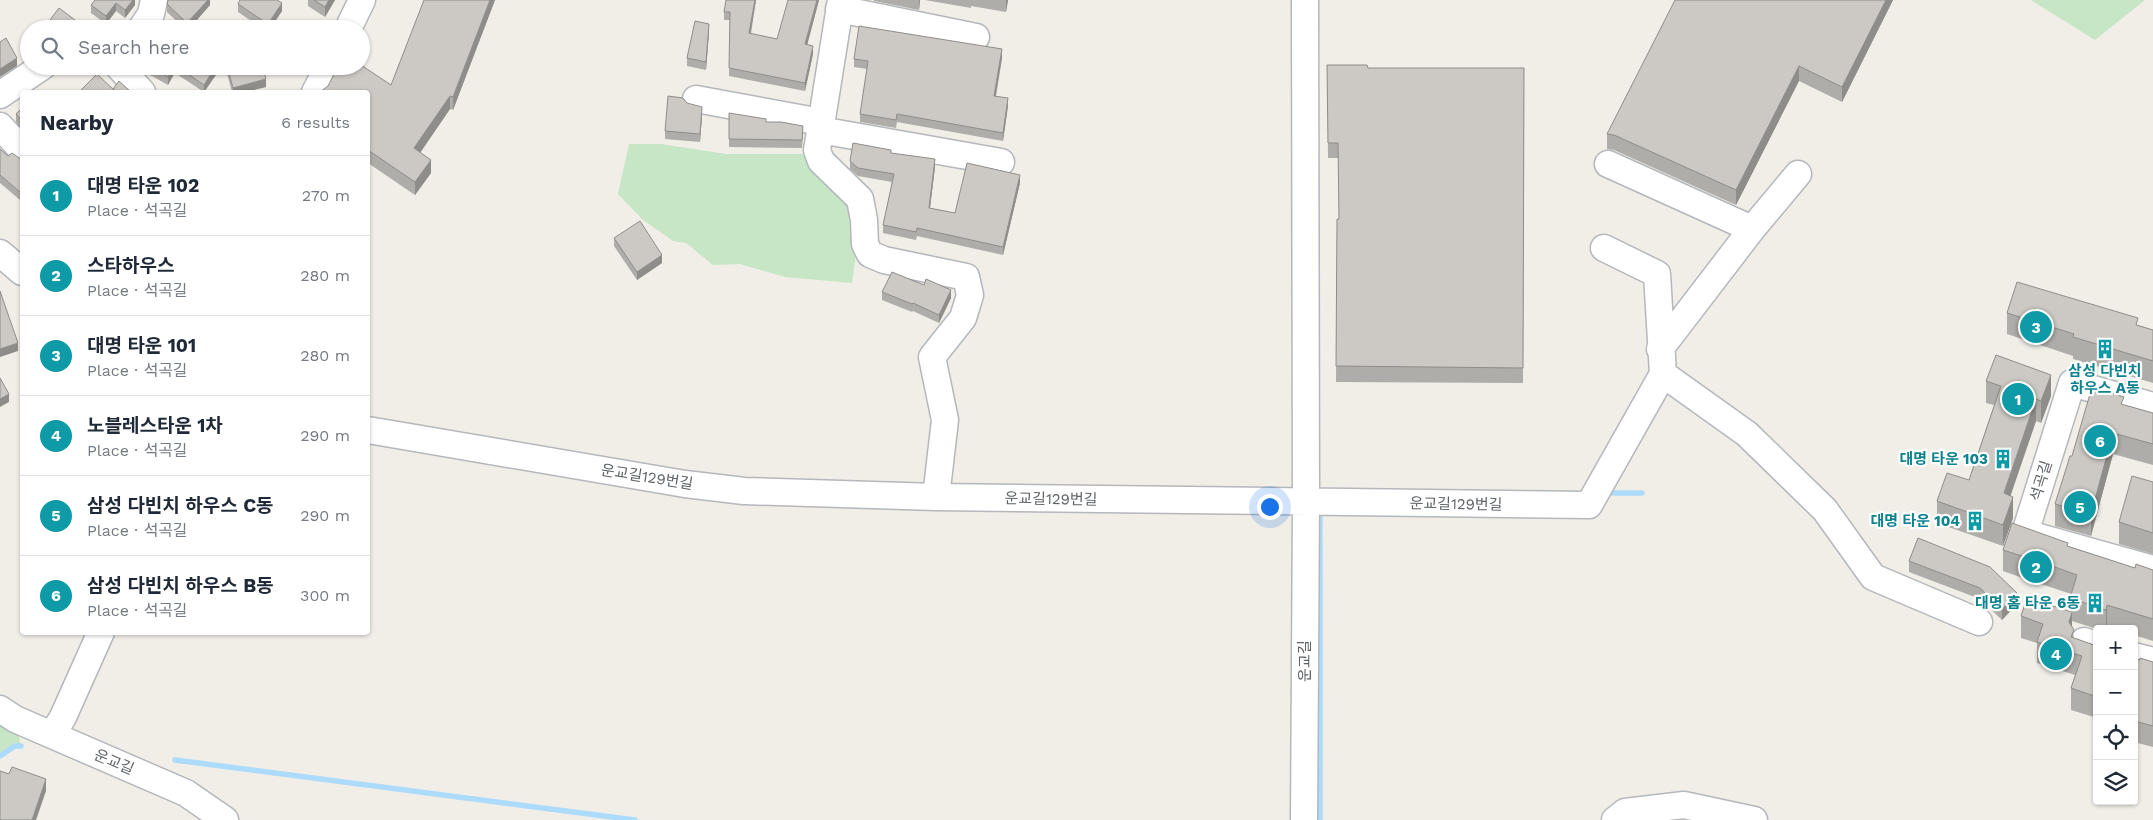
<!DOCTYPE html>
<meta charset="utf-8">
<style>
:root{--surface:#fff;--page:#f2f2f3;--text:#1f2937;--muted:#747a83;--line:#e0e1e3;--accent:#1a73e8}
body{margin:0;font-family:"Work Sans","Noto Sans KR",sans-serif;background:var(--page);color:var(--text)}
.controls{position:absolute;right:15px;bottom:15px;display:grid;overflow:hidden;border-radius:5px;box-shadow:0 1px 4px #0004}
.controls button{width:45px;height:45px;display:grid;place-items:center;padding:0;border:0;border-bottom:1px solid var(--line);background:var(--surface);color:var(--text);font:25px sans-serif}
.you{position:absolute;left:1269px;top:506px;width:18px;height:18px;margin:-12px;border:4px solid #fff;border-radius:50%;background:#1a73e8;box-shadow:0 0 0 8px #1a73e833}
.badge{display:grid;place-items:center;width:32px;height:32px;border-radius:50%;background:var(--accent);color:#fff;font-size:16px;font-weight:700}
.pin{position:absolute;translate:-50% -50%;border:2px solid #fff;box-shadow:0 1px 5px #0006}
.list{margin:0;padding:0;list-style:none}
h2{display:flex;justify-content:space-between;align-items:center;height:65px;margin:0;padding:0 20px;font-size:21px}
h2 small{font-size:16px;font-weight:400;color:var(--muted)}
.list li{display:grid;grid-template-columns:32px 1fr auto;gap:15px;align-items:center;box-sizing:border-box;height:80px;padding:0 20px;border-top:1px solid var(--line)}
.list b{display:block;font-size:19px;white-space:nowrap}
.list p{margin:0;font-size:16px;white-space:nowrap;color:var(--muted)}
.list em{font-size:16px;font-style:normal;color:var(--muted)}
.icon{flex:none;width:28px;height:28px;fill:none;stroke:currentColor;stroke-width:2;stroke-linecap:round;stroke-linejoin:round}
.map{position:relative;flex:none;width:2153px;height:820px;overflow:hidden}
.search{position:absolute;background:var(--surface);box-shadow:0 1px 4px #0004;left:20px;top:20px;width:350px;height:55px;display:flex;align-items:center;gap:12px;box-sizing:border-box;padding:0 18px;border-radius:28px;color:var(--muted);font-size:19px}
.panel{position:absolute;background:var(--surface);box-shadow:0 1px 4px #0004;left:20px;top:90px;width:350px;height:545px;border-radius:5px}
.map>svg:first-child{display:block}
.green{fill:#c6e6c5}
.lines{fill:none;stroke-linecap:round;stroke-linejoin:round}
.stream{stroke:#acdbfc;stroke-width:5.5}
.minor-casing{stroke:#b4b7bb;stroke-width:29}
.minor{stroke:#fff;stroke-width:26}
.wall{fill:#afada9}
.shaded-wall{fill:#8f8d89}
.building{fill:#ccc9c4;stroke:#8f8d89}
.labels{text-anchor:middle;stroke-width:4.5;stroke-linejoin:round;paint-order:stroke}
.culture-label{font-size:15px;font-weight:bold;fill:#0d838f;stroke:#fff;text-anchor:end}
.street-label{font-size:15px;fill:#5f6367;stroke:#fff}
</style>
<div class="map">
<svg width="2153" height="820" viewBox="0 0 2153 820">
<rect width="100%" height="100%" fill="#f0eee7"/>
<path class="green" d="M2031 0H2145L2095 40Z
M629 144H661L726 154H809L848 198 859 232 852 283 785 277 740 264 713 265 686 243 673 241 643 220 618 194Z
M0 709 15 719 21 746H15L0 756Z"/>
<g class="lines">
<path class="stream" d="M1606 493H1642
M1320 514V820
M0 756 15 746H21
M175 760 635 820"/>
<defs>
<path id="minor" d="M841 0 817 150 821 161 860 199 864 220 865 244 870 254 884 260 966 277 970 295 963 318 932 357 945 420 936 497
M839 9 976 37
M141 29 151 14 154 0
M348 29 362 0
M118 66 142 92
M315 92 329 66
M0 95 43 66
M696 99 821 122
M0 126 22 150
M820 130 1001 162
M1608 164 1752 229
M0 253 22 272
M1660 349 1752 229 1798 174
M1663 374 1747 434 1825 510 1873 577 1979 622
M2153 406 2072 383 2025 533 2153 569
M368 430 685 484 744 491 936 497 1589 505 1663 374 1657 274 1604 248
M2084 641 2097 645
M2134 656 2153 661
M0 709 15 719 186 793 225 820
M52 735 63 717 101 632
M1304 820 1306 502 1305 0
M1615 820 1625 812 1684 805 1754 820"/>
</defs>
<use href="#minor" class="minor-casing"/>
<use href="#minor" class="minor"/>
</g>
<path class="wall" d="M135 0V5L125 18 116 11 106 24 91 13V5Z
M210 0V5L189 29H185L167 12V4Z
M308 0H335L325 17 308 6Z
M495 0 453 110 450 109 420 152 431 173 415 195 368 163V92L391 85Z
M726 0H756L751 34 777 39 819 0 807 45 813 54 805 91 729 76 730 20H724V12Z
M874 0H920L919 10 874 1Z
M925 0H1008L1006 12 971 6V8Z
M1893 0 1842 102 1799 81 1736 205 1614 150 1607 149V134Z
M238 4 282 11 270 29H263L238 12Z
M709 32 706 70 687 66V58Z
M1002 58 996 97 1008 106 1003 141 897 122 896 128 860 122V114L867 69 854 67V59Z
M1327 65 1368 68H1524L1523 383 1336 382 1337 219H1339L1338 158H1328Z
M139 66H218V72L204 92 178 75V68L168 85 143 71Z
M225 66H262L266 87 245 92H232Z
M687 103 702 115 700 142 665 139V131Z
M22 108V129L16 122V114Z
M729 113 766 122 803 134 802 148 729 147Z
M0 149 8 156 22 160 20 200 0 183Z
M891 154 935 167 930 208 955 213 1020 183 1003 255 917 236 916 240 883 233V225L892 182 858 176 850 169V161Z
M614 238 662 263 637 280 614 246Z
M882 292 951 298 939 323 913 311 912 312 882 300Z
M2007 313 2138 325 2153 330V383L2073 359V356L2007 334Z
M1986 381 2051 396 2041 423 2036 421 2010 495 2013 518 2003 546 1937 523V501L1969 480 1994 405 1986 403Z
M2124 405 2153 413V465L2113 454 2091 536 2055 526V504Z
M2153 482V554L2119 544V522Z
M1918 538 2017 604 2002 620 1980 599 1909 572V561Z
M2068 546 2135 568 2153 570V641L2134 635V629H2115L2107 626V629H2097L2072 621V627L2074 638 2097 646V718L2071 710V688L2075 675 2037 663V643L2021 638V616L2070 611V598L2071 594 2038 583V582L2037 583 2003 571V550Z
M2134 658 2140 660 2153 662V747L2134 742Z"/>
<path class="shaded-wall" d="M133 0H135V5L125 18V10Z
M208 0H210V5L189 29H187V23Z
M329 0H335L325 17V7Z
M490 0H495L453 110V97Z
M755 0H756L749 41V33Z
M817 0H819L805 53V44Z
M919 0H920L919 10Z
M1006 0H1008L1006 12Z
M1886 0H1893L1842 102V87Z
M116 3V11L106 24V16Z
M282 3V11L270 29H268V24Z
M79 23V29H75Z
M709 24V32L706 70V62Z
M813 46V54L805 91V83Z
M1002 49V58L994 104V96Z
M17 58V66L0 77V69Z
M174 66H178L168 85V77Z
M216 66H218V72L204 92V85Z
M1799 66V81L1736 205V190Z
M266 79V87L245 92H233V88Z
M450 96V109L414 162V148Z
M1008 98V106L1003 141V133Z
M702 107V115L700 142V134Z
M935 159V167L929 216V208Z
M431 160V173L415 195V182Z
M1020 175V183L1003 255V247Z
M22 189V197L20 200V192Z
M662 255V263L637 280V272Z
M951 290V298L939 323V315Z
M18 343V351L0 357V349Z
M2051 375V396L2041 423V401Z
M9 394V402L0 407V399Z
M2036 399V421L2004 515V493Z
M2113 433V454L2091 536V514Z
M2013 497V518L2003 546V525Z
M2038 560V582L2037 583V561Z
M2017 593V604L2002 620V609Z
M2107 605V629H2106V610Z
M2072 612V633L2069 622Z
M46 779V791L36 820H32Z"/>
<path class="building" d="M95 0H133L125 10 116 3 106 16 91 5Z
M168 0H208L187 23 167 4Z
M240 0H277L282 3 268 24 238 4Z
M314 0H329L325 7Z
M424 0H490L453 97 450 96 414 148 431 160 415 182 368 150V92H320L328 86 338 66H361V65L391 85Z
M726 0H755L749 33 777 39 788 0H817L805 44 813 46 805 83 729 68 730 12H724Z
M1675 0H1886L1842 87 1799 66 1736 190 1614 135 1607 134Z
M59 8 79 23 75 29H43Z
M695 21 709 24 706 62 687 58Z
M859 26 1002 49 994 96 1008 98 1003 133 897 114 896 120 860 114 868 61 854 59Z
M6 38 17 58 0 69V42Z
M1327 65H1367L1368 68H1524L1523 368 1336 366 1337 219H1339L1338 143H1328Z
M149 66H174L168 77Z
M178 66H216L204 85 178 67Z
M227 66H262L266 79 233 88Z
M97 74 116 92H79Z
M119 81 131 92H117L113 89Z
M668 96 683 98 687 103 702 107 700 134 665 131Z
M22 108V121L16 114Z
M729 113 766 119V122H781L803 126 802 140 729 139Z
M853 143 891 150V153L935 159 929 208 955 213 967 163 1020 175 1003 247 917 228 916 232 883 225 894 174 858 168 850 161Z
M0 149 8 156 12 153 22 160V189L20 192 0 175Z
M640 221 662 255 637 272 614 238Z
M892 272 924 285 926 279 951 290 939 315 913 303 912 304 882 292Z
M2017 282 2138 318 2136 325 2153 330V361L2073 337 2074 334 2007 313Z
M0 291 18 343 0 349Z
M1996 355 2051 375 2041 401 2036 399 2004 493 2013 497 2003 525 1937 501 1947 473 1969 480 2001 386 1986 381Z
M0 378 9 394 0 399Z
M2092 387 2124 397 2121 404 2153 413V444L2113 433 2091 514 2055 504 2070 456H2072Z
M2132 476 2153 482V533L2119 522Z
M2012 523 2068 543 2067 546 2135 568 2136 564 2153 570V619L2107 605 2106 610 2070 598 2077 575 2038 561V560L2037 561 2003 550Z
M1918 538 1990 567 2017 593 2002 609 1980 588 1909 561Z
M2027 598 2072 612 2069 622 2074 630 2071 637 2097 646V697L2071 688 2082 656 2037 642 2043 624 2021 616Z
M2134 658 2140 660V658L2153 662V726L2134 721Z
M12 767 46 779 32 820H0V771L9 774Z"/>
<defs>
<symbol id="building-bare" viewBox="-9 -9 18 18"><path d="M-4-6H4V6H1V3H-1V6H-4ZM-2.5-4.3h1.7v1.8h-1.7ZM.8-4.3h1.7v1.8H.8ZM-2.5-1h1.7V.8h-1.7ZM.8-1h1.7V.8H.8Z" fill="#0f9aa8" stroke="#fff" stroke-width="2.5" paint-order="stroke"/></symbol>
</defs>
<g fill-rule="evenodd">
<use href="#building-bare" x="2091" y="335" width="28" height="28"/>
<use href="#building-bare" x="1989" y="445" width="28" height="28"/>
<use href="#building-bare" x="1961" y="507" width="28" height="28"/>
<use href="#building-bare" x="2081" y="589" width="28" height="28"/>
</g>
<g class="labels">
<g class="culture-label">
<text x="2105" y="376" text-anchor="middle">삼성 다빈치<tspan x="2105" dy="17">하우스 A동</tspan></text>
<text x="1988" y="464">대명 타운 103</text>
<text x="1960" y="526">대명 타운 104</text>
<text x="2080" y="608">대명 홈 타운 6동</text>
</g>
<g class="street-label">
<text transform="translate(647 477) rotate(9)" y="5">운교길129번길</text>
<text transform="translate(2041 481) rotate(-73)" y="5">석곡길</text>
<text transform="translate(1051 499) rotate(1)" y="5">운교길129번길</text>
<text transform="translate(1456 504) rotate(1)" y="5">운교길129번길</text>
<text transform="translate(1305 661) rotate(-90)" y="5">운교길</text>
<text transform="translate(114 762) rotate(23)" y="5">운교길</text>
</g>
</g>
</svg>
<div class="controls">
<button>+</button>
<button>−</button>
<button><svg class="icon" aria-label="locate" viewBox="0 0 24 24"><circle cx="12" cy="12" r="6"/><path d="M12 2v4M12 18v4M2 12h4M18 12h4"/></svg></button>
<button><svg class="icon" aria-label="layers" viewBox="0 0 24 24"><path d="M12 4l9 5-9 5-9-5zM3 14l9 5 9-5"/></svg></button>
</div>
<div class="you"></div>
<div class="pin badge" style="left:2018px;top:399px;background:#0f9aa8">1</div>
<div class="pin badge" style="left:2036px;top:567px;background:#0f9aa8">2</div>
<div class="pin badge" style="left:2036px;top:327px;background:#0f9aa8">3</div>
<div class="pin badge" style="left:2056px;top:654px;background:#0f9aa8">4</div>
<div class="pin badge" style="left:2080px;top:507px;background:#0f9aa8">5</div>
<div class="pin badge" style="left:2100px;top:441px;background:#0f9aa8">6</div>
<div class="search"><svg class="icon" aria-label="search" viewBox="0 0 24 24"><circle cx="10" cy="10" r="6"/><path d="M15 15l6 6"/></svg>Search here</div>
<section class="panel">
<h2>Nearby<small>6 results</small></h2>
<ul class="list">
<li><span class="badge" style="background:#0f9aa8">1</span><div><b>대명 타운 102</b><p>Place · 석곡길</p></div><em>270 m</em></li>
<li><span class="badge" style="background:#0f9aa8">2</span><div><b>스타하우스</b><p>Place · 석곡길</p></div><em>280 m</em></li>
<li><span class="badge" style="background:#0f9aa8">3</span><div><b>대명 타운 101</b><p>Place · 석곡길</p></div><em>280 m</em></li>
<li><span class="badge" style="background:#0f9aa8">4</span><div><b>노블레스타운 1차</b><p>Place · 석곡길</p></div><em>290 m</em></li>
<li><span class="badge" style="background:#0f9aa8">5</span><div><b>삼성 다빈치 하우스 C동</b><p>Place · 석곡길</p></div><em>290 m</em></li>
<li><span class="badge" style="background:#0f9aa8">6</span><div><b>삼성 다빈치 하우스 B동</b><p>Place · 석곡길</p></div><em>300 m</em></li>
</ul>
</section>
</div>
